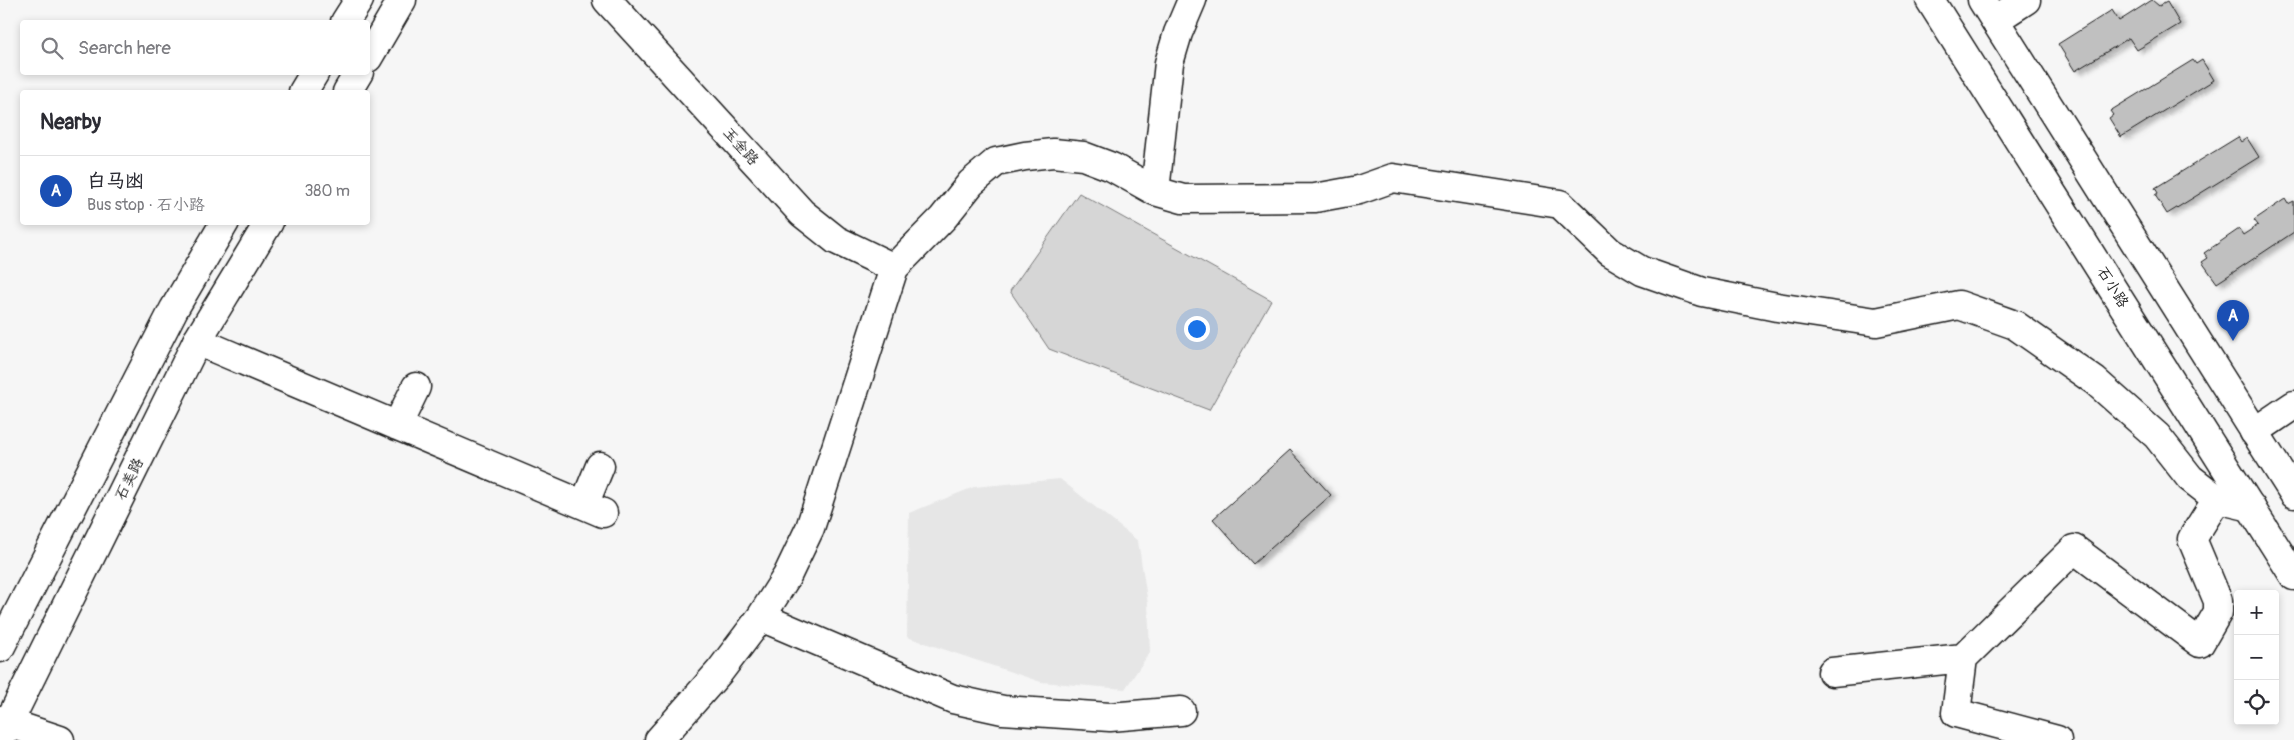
<!DOCTYPE html>
<meta charset="utf-8">
<style>
:root{--surface:#fff;--page:#f2f2f3;--text:#2b2b33;--muted:#7c7c81;--line:#e1e1e2;--accent:#2563eb}
body{margin:0;font-family:Pangolin,"LXGW WenKai TC",sans-serif;background:var(--page);color:var(--text)}
.controls{position:absolute;right:15px;bottom:15px;display:grid;overflow:hidden;border-radius:5px;box-shadow:0 2px 8px #0003}
.controls button{width:45px;height:45px;display:grid;place-items:center;padding:0;border:0;border-bottom:1px solid var(--line);background:var(--surface);color:var(--text);font:25px sans-serif}
.you{position:absolute;left:1196px;top:328px;width:18px;height:18px;margin:-12px;border:4px solid #fff;border-radius:50%;background:#1a73e8;box-shadow:0 0 0 8px #1a73e833}
.badge{display:grid;place-items:center;width:32px;height:32px;border-radius:50%;background:var(--accent);color:#fff;font-size:16px;font-weight:700}
.pin{position:absolute;translate:-50% -41px;filter:drop-shadow(0 1px 2px #0008)}
.pin::after{content:'';position:absolute;top:26px;width:18px;height:15px;background:inherit;clip-path:polygon(0 0,100% 0,50% 100%)}
.list{margin:0;padding:0;list-style:none}
h2{display:flex;justify-content:space-between;align-items:center;height:65px;margin:0;padding:0 20px;font-size:21px}
h2 small{font-size:16px;font-weight:400;color:var(--muted)}
.list li{display:grid;grid-template-columns:32px 1fr auto;gap:15px;align-items:center;box-sizing:border-box;height:70px;padding:0 20px;border-top:1px solid var(--line)}
.list b{display:block;font-size:19px;white-space:nowrap}
.list p{margin:0;font-size:16px;white-space:nowrap;color:var(--muted)}
.list em{font-size:16px;font-style:normal;color:var(--muted)}
.icon{flex:none;width:28px;height:28px;fill:none;stroke:currentColor;stroke-width:2;stroke-linecap:round;stroke-linejoin:round}
.map{position:relative;flex:none;width:2294px;height:740px;overflow:hidden}
.search{position:absolute;background:var(--surface);box-shadow:0 2px 8px #0003;left:20px;top:20px;width:350px;height:55px;display:flex;align-items:center;gap:12px;box-sizing:border-box;padding:0 18px;border-radius:5px;color:var(--muted);font-size:19px}
.panel{position:absolute;background:var(--surface);box-shadow:0 2px 8px #0003;left:20px;top:90px;width:350px;height:135px;border-radius:5px}
.map>svg:first-child{display:block}
.built{fill:#e6e6e6}
.green{fill:#d6d6d6;stroke:#797979}
.building{fill:#c0c0c0;stroke:#1c1c1c;filter:url(#shadow)}
.lines{fill:none;stroke-linecap:round;stroke-linejoin:round}
.minor-casing{stroke:#1c1c1c;stroke-width:31}
.major-casing{stroke:#1c1c1c;stroke-width:31}
.minor{stroke:#fff;stroke-width:28}
.major{stroke:#fff;stroke-width:28}
.labels{text-anchor:middle;stroke-width:4.5;stroke-linejoin:round;paint-order:stroke}
.street-label{font-size:15px;fill:#1c1c1c;stroke:#fff}
</style>
<div class="map">
<svg width="2294" height="740" viewBox="0 0 2294 740">
<defs>
<filter id="shadow"><feDropShadow dx="5.5" dy="3" stdDeviation="2.5" flood-color="#0004"/></filter>
</defs>
<rect width="100%" height="100%" fill="#f6f6f6"/>
<filter id="ink" filterUnits="userSpaceOnUse"><feTurbulence type="fractalNoise" baseFrequency=".02" numOctaves="2"/><feDisplacementMap in="SourceGraphic" scale="10" xChannelSelector="R" yChannelSelector="G"/><feConvolveMatrix kernelMatrix="1 2 1 2 8 2 1 2 1" color-interpolation-filters="sRGB"/></filter>
<g filter="url(#ink)">
<path class="built" d="M1060 479 1138 541 1148 604 1150 652 1125 689 1041 682 907 637 909 513 974 487Z"/>
<path class="green" d="M1079 193 1271 300 1209 410 1049 349 1010 291Z"/>
<path class="building" d="M2152 0 2159 6 2167 2 2180 24 2137 50 2129 38 2075 71 2058 44 2112 10 2119 21Z
M2193 60 2196 64 2202 60 2214 80 2121 137 2109 118 2113 115 2110 111Z
M2238 137 2241 142 2247 138 2259 157 2167 214 2155 195 2158 193 2155 188Z
M2285 199 2288 204 2294 201V232L2217 283 2202 262 2208 258 2204 253 2239 229 2243 235 2258 225 2254 220Z
M1290 450 1331 495 1253 564 1213 519Z"/>
<g class="lines">
<defs>
<path id="minor" d="M607 0 802 213 836 240 894 268
M1995 20 2026 0
M1155 191 1169 63 1178 33 1192 0
M197 341 603 513
M397 426 416 387
M2254 432 2294 405
M584 505 600 466
M761 617 953 699 1003 710 1110 717 1181 711
M1963 658 1956 713 2057 740
M1832 672 1963 658 2074 549 2200 643 2218 612V601L2192 539 2217 499
M0 720 60 740
M659 740 720 671 761 617 787 576 810 528 894 268 943 218 971 183 996 162 1025 156 1053 153 1083 156 1112 167 1155 191 1183 199 1315 198 1359 190 1393 178 1560 204 1610 252 1642 271 1702 292 1777 307 1876 322 1959 305 2015 325 2095 381 2157 436 2190 478 2217 499 2251 507"/>
<path id="major" d="M1930 0 2294 576
M1982 0 2294 494
M345 22 359 0
M368 58 402 0
M303 92 315 72
M347 92 359 72
M0 648 174 309 225 222
M0 740 197 341 269 222"/>
</defs>
<use href="#minor" class="minor-casing"/>
<use href="#major" class="major-casing"/>
<use href="#minor" class="minor"/>
<use href="#major" class="major"/>
</g>
</g>
<g class="labels">
<g class="street-label">
<text transform="translate(741 146) rotate(48)" y="5">玉金路</text>
<text transform="translate(2113 287) rotate(58)" y="5">石小路</text>
<text transform="translate(129 479) rotate(-64)" y="5">石美路</text>
</g>
</g>
</svg>
<div class="controls">
<button>+</button>
<button>−</button>
<button><svg class="icon" aria-label="locate" viewBox="0 0 24 24"><circle cx="12" cy="12" r="6"/><path d="M12 2v4M12 18v4M2 12h4M18 12h4"/></svg></button>
</div>
<div class="you"></div>
<div class="pin badge" style="left:2233px;top:341px;background:#1a4fb4">A</div>
<div class="search"><svg class="icon" aria-label="search" viewBox="0 0 24 24"><circle cx="10" cy="10" r="6"/><path d="M15 15l6 6"/></svg>Search here</div>
<section class="panel">
<h2>Nearby<small></small></h2>
<ul class="list">
<li><span class="badge" style="background:#1a4fb4">A</span><div><b>白马凼</b><p>Bus stop · 石小路</p></div><em>380 m</em></li>
</ul>
</section>
</div>
